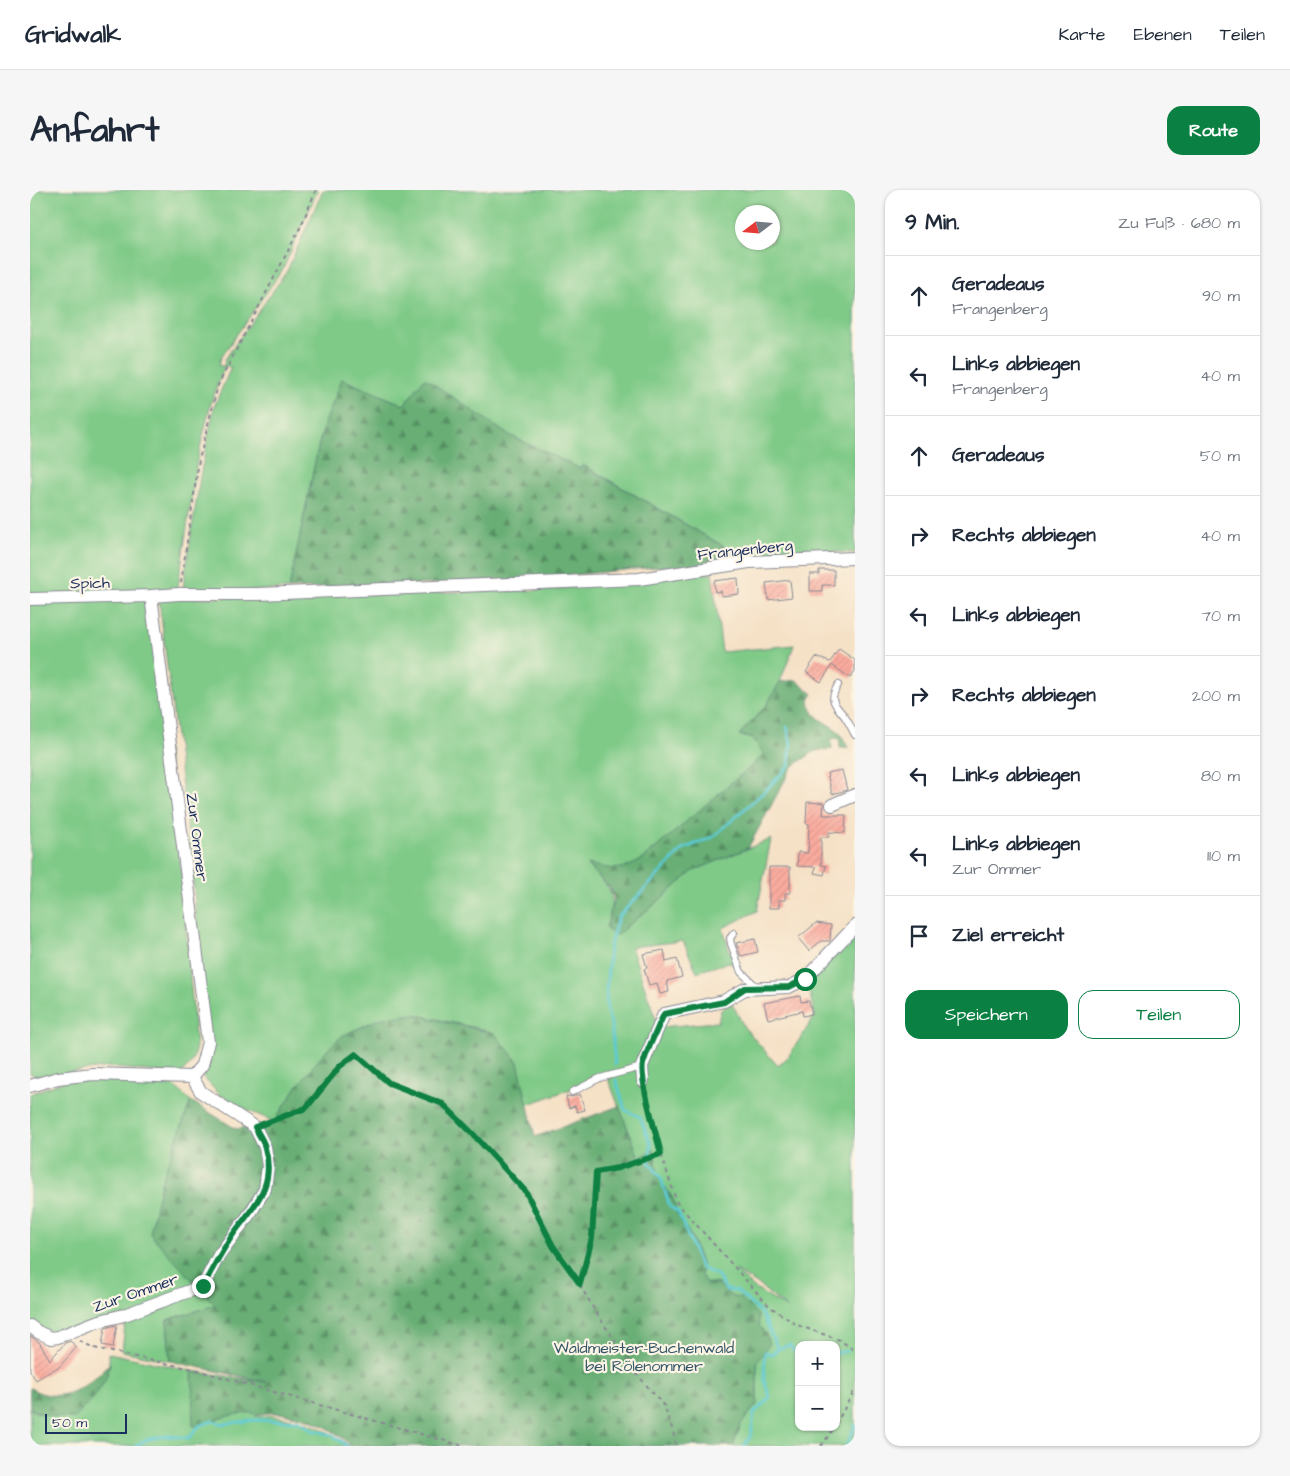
<!DOCTYPE html>
<html lang="de">
<meta charset="utf-8">
<style>
:root{--surface:#fff;--page:#f6f6f7;--text:#1f2937;--muted:#747a83;--line:#e0e1e3;--accent:#0b8043}
body{margin:0;font-family:"Architects Daughter",sans-serif;background:var(--page);color:var(--text)}
.controls{position:absolute;right:15px;bottom:15px;display:grid;overflow:hidden;border-radius:10px;box-shadow:0 1px 4px #0004}
.controls button{width:45px;height:45px;display:grid;place-items:center;padding:0;border:0;border-bottom:1px solid var(--line);background:var(--surface);color:var(--text);font:25px sans-serif}
.compass{position:absolute;left:705px;top:15px;width:45px;height:45px;border-radius:50%;background:var(--surface);box-shadow:0 1px 4px #0004;rotate:254deg}
.scale{position:absolute;left:15px;bottom:12px;width:82px;box-sizing:border-box;padding-left:5px;border:2px solid #1b2f5e;border-top:0;font-size:14px;line-height:18px;white-space:nowrap;color:#1b2f5e;-webkit-text-stroke:4px #fcf5e5;paint-order:stroke}
.stop{position:absolute;width:15px;height:15px;margin:-11px;border:4px solid #0b8043;border-radius:50%;background:#fff}
.stop.end{background:#0b8043;border-color:#fff;box-shadow:0 1px 5px #0008}
.list{margin:0;padding:0;list-style:none}
h2{display:flex;justify-content:space-between;align-items:center;height:65px;margin:0;padding:0 20px;font-size:21px}
h2 small{font-size:16px;font-weight:400;color:var(--muted)}
.list li{display:grid;grid-template-columns:32px 1fr auto;gap:15px;align-items:center;box-sizing:border-box;height:80px;padding:0 20px;border-top:1px solid var(--line)}
.list b{display:block;font-size:19px;white-space:nowrap}
.list p{margin:0;font-size:16px;white-space:nowrap;color:var(--muted)}
.list em{font-size:16px;font-style:normal;color:var(--muted)}
.actions{display:flex;gap:10px;padding:15px 20px}
.actions a{flex:1;padding:11px 0;border:1px solid var(--accent);border-radius:15px;text-align:center;font-size:18px;color:var(--accent)}
.actions .main{background:var(--accent);color:#fff}
.icon{flex:none;width:28px;height:28px;fill:none;stroke:currentColor;stroke-width:2;stroke-linecap:round;stroke-linejoin:round}
.map{position:relative;flex:none;width:825px;height:1256px;overflow:hidden;border-radius:15px}
header{display:flex;align-items:center;gap:30px;box-sizing:border-box;height:70px;padding:0 25px;background:var(--surface);border-bottom:1px solid var(--line)}
header strong{font-size:24px}
nav{display:flex;gap:28px;margin-inline-start:auto;font-size:18px}
.intro{display:flex;align-items:center;justify-content:space-between;box-sizing:border-box;height:120px;padding:0 30px}
h1{margin:0;font-size:35px}
.button{padding:12px 22px;border-radius:15px;background:var(--accent);color:#fff;font-size:18px;font-weight:700}
main{display:flex;gap:30px;padding:0 30px}
aside{flex:1;background:var(--surface);border-radius:15px;box-shadow:0 1px 4px #0004}
.map>svg:first-child{display:block}
.green{fill:#80ca88;stroke:#4e7c73;fill-rule:evenodd}
.forest{fill:url(#forest-firs);stroke:#426e69}
.lines{fill:none;stroke-linecap:round;stroke-linejoin:round}
.stream{stroke:#5cc9d0;stroke-width:3}
.building{fill:url(#building-hatch)}
.lane-casing{stroke:#888892;stroke-width:8}
.street-casing{stroke:#888892;stroke-width:14}
.path{stroke:#888892;stroke-width:2;stroke-dasharray:4 4;stroke-linecap:butt}
.lane{stroke:#fff;stroke-width:6}
.street{stroke:#fff;stroke-width:12}
.route{stroke:#0b8043;stroke-width:6}
.labels{text-anchor:middle;stroke-width:4.5;stroke-linejoin:round;paint-order:stroke}
.street-label{font-size:16px;fill:#1b2f5e;stroke:#fcf5e5}
.park-label{font-size:16px;fill:#345668;stroke:#fcf5e5}
</style>
<header>
<strong>Gridwalk</strong>
<nav><a>Karte</a><a>Ebenen</a><a>Teilen</a></nav>
</header>
<div class="intro"><h1>Anfahrt</h1><a class="button">Route</a></div>
<main>
<div class="map">
<svg width="825" height="1256" viewBox="0 0 825 1256">
<defs>
<pattern id="forest-firs" width="22" height="20" patternUnits="userSpaceOnUse" patternTransform="scale(1.25)"><rect width="22" height="20" fill="#68ae74"/><path d="M5 1l3.5 6h-7zM16 11l3.5 6h-7z" fill="#558e62"/></pattern>
<pattern id="building-hatch" width="6" height="6" patternUnits="userSpaceOnUse" patternTransform="scale(1.25)"><rect width="6" height="6" fill="#fbac9f"/><path d="M-1 1l2-2M0 6l6-6M5 7l2-2" fill="none" stroke="#d7948b"/></pattern>
</defs>
<rect width="100%" height="100%" fill="#fcf5e5"/>
<filter id="ink" filterUnits="userSpaceOnUse"><feTurbulence type="fractalNoise" baseFrequency=".02" numOctaves="2"/><feDisplacementMap in="SourceGraphic" scale="10" xChannelSelector="R" yChannelSelector="G"/><feConvolveMatrix kernelMatrix="1 2 1 2 8 2 1 2 1" color-interpolation-filters="sRGB"/></filter>
<filter id="wash" filterUnits="userSpaceOnUse"><feTurbulence type="fractalNoise" baseFrequency=".0096" numOctaves="4" result="noise"/><feDisplacementMap in="SourceGraphic" scale="20" xChannelSelector="R" yChannelSelector="G"/><feGaussianBlur stdDeviation="1.12" result="paint"/><feColorMatrix in="noise" values="0 0 0 0 0 0 0 0 0 0 0 0 0 0 0 0 0 1.4 0 .05"/><feComposite in="paint" operator="in"/></filter>
<g filter="url(#wash)">
<rect width="100%" height="100%" fill="#f5e1c6"/>
<path class="green" d="M0 0H288L253 79 191 167 189 176H194L195 169 257 81 293 0H825V363L794 361 714 368 553 275 551 279 477 244 395 189 374 215 312 190 294 236 288 258 259 399 152 404 170 287 184 217 201 177 195 176 181 213 167 271 147 403 0 406ZM712 22H742V52H712Z
M682 383 692 462 764 455 750 492 736 516 709 545 723 548 734 565 613 669 602 676 586 680 557 675C585 704 586 699 576 739L625 714 663 681 741 649 727 721 693 738 699 759 708 776 699 772 667 782 653 751 601 757 627 833 631 837 688 832 691 820 702 813 714 837 748 876 758 867 785 826 777 792 825 745V1252L823 1256H703L711 1234 727 1214V1172L736 1144 689 1094 676 1093 460 1256 672 1076 662 1048 647 1024 643 1009 628 986 623 960 609 968 577 886 496 915 488 872 455 840 383 824 268 895 245 932 203 914 190 905 170 884 177 858 162 677 129 409 521 400 626 386ZM705 1080 730 1096 758 1119 724 1098ZM769 1155H806V1237H769Z
M120 410 151 679 166 857C163 870 161 877 149 884L78 877 7 887 0 883V411Z
M45 887 46 893 73 888 144 896 161 911 146 951 186 1115 137 1130 140 1171 92 1161 96 1126 23 1144 0 1134V904Z
M79 1163 162 1181 163 1208 230 1223 225 1226C232 1227 237 1225 244 1226 272 1229 298 1239 320 1256H0V1218L5 1222 45 1228C63 1207 81 1194 79 1163Z"/>
<path class="forest" d="M395 188 477 244 551 279 552 275 714 368 681 374 625 377 479 391 259 399 288 258 294 236 312 189 374 215Z
M766 490 783 504 779 509C781 529 794 530 808 541 812 545 815 552 818 558H810L809 548 801 549 802 559 785 561 762 577 718 658 663 681 625 714 586 745 576 739 584 708 580 698 557 674C582 679 589 683 613 669L734 565 723 548 709 545 736 516 750 492Z
M383 824 464 843 488 872 505 947 589 916 609 968 624 960 628 986 643 1009 647 1024 662 1048 672 1076 671 1085 676 1093 689 1094 700 1106 711 1108 728 1125 729 1136 736 1144 739 1155 727 1172V1214L711 1234 703 1256H321C303 1236 268 1222 240 1223 236 1223 233 1224 229 1224 225 1224 221 1222 217 1223 200 1224 184 1230 168 1236H163L162 1181 237 1192 140 1171 137 1130 185 1115 120 1044 131 992 161 911 206 939 244 932 268 895 295 862 312 846 348 829Z
M80 1173C77 1196 59 1211 45 1228 30 1228 12 1226 0 1218V1198C31 1217 59 1196 80 1173Z"/>
<g class="lines">
<path class="stream" d="M585 874 581 834 577 822 576 802 580 755 588 727 653 659 683 647 736 600 759 576 761 554 757 537
M586 890 595 920 610 927 621 955 619 972 631 988 640 1017 648 1022 671 1078 687 1085 696 1100 707 1101 731 1123 748 1159
M806 1163 817 1161
M106 1256C118 1245 143 1245 159 1248L169 1236 182 1231 194 1234 224 1230 270 1231 282 1240 303 1245 317 1256
M714 1256 721 1245 724 1223 740 1207 734 1190 735 1162 742 1164 748 1159 759 1155 769 1166
M817 1256 825 1235"/>
</g>
<g id="blocks">
<path class="building" d="M789 380H804V395H792V401H780V384H789Z
M708 388 709 404 692 406 691 401 685 402 684 391Z
M760 390 762 407 738 410 736 393Z
M809 459 825 470V481L820 488 802 475 791 492 776 482 786 467 800 472Z
M812 580 817 600 802 604 797 583Z
M777 612 794 613 793 625H816L815 643 799 642V647H791V675L796 676 794 685 784 683 786 677 767 676 768 662 778 663 779 634 776 633Z
M739 677H760V703H755V710H749V718H739Z
M786 733 801 735 800 751H791L779 761 768 748Z
M725 749 728 762 711 766 706 753Z
M634 760 636 772 647 769 652 787 637 791 639 802 630 804 627 793 619 795 614 779 617 778 613 764Z
M770 806 771 812 779 811 782 824 773 826 772 821 738 829 734 813Z
M550 904 555 920 547 922 545 916 539 918 536 906 542 907Z
M87 1135 83 1157 72 1155 75 1138Z
M0 1146 9 1152 20 1170 35 1153 40 1151 47 1157 27 1179 26 1178 6 1190 0 1181Z"/>
</g>
</g>
<g filter="url(#ink)">
<use href="#blocks" fill-opacity="0" stroke="#888892" stroke-width="1"/>
<g class="lines">
<defs>
<path id="lane" d="M808 495C798 511 805 514 815 527 819 533 822 539 825 545
M704 743 700 748 701 754 711 782 727 797
M542 902 570 888 612 877"/>
<path id="street" d="M121 406 178 852 172 875 162 887
M0 409 121 406 149 404H228L609 389 719 372 825 368
M802 615 825 605
M613 891 612 876 634 824 694 811 715 799 759 797 775 789 825 736
M0 896 28 888 63 884 162 887
M0 1136 8 1142 21 1148 28 1147 66 1132 94 1125 173 1096 189 1065 221 1022 235 999 238 976 235 957 225 937 171 902 162 887"/>
</defs>
<use href="#lane" class="lane-casing"/>
<use href="#street" class="street-casing"/>
<path class="path" d="M151 393 169 270 188 195 271 36 286 0
M616 903 631 964 647 1013 739 1116 767 1135 810 1150 825 1161
M236 933 276 918 310 875 326 864 359 893 413 914 443 943 496 1002 523 1055 550 1094 562 1048 566 982 588 977 631 964
M550 1095 565 1121 607 1184 634 1216 643 1241 646 1256
M50 1151 64 1158 167 1180 433 1256
M806 1234 825 1199
M791 1256 805 1237"/>
<use href="#lane" class="lane"/>
<use href="#street" class="street"/>
</g>
</g>
<g class="lines" filter="url(#ink)">
<path class="route" d="M173 1096C183 1078 192 1060 204 1043 224 1016 246 996 235 958 234 951 228 944 225 937L276 918 310 876 326 864 359 893 413 914 443 944 496 1002 523 1056 550 1094 562 1048 566 982 588 978 631 964C627 946 609 889 613 874 618 857 627 840 634 824L694 812 715 798 759 797 775 789"/>
</g>
<g class="labels">
<g class="street-label">
<text transform="translate(715 359) rotate(-6)" y="6">Frangenberg</text>
<text transform="translate(60 392) rotate(-1)" y="6">Spich</text>
<text transform="translate(168 647) rotate(83)" y="6">Zur Ommer</text>
<text transform="translate(105 1102) rotate(-19)" y="6">Zur Ommer</text>
</g>
<g class="park-label">
<text x="614" y="1163">Waldmeister-Buchenwald<tspan x="614" dy="18">bei Rölenommer</tspan></text>
</g>
</g>
</svg>
<div class="controls">
<button>+</button>
<button>−</button>
</div>
<svg class="compass" viewBox="-18 -18 36 36"><path d="M0-13l5 13h-10z" fill="#e53935"/><path d="M0 13l5-13h-10z" fill="#747a83"/></svg>
<div class="scale">50 m</div>
<div class="stop" style="left:775px;top:789px"></div>
<div class="stop end" style="left:173px;top:1096px"></div>
</div>
<aside>
<h2>9 Min.<small>Zu Fuß · 680 m</small></h2>
<ul class="list">
<li><svg class="icon" aria-label="ahead" viewBox="0 0 24 24"><path d="M12 20V5M6 11l6-6 6 6"/></svg><div><b>Geradeaus</b><p>Frangenberg</p></div><em>90 m</em></li>
<li><svg class="icon" aria-label="left" viewBox="0 0 24 24"><path d="M17 20v-9H6M10 6l-5 5 5 5"/></svg><div><b>Links abbiegen</b><p>Frangenberg</p></div><em>40 m</em></li>
<li><svg class="icon" aria-label="ahead" viewBox="0 0 24 24"><path d="M12 20V5M6 11l6-6 6 6"/></svg><div><b>Geradeaus</b></div><em>50 m</em></li>
<li><svg class="icon" aria-label="right" viewBox="0 0 24 24"><path d="M7 20v-9h11M14 6l5 5-5 5"/></svg><div><b>Rechts abbiegen</b></div><em>40 m</em></li>
<li><svg class="icon" aria-label="left" viewBox="0 0 24 24"><path d="M17 20v-9H6M10 6l-5 5 5 5"/></svg><div><b>Links abbiegen</b></div><em>70 m</em></li>
<li><svg class="icon" aria-label="right" viewBox="0 0 24 24"><path d="M7 20v-9h11M14 6l5 5-5 5"/></svg><div><b>Rechts abbiegen</b></div><em>200 m</em></li>
<li><svg class="icon" aria-label="left" viewBox="0 0 24 24"><path d="M17 20v-9H6M10 6l-5 5 5 5"/></svg><div><b>Links abbiegen</b></div><em>80 m</em></li>
<li><svg class="icon" aria-label="left" viewBox="0 0 24 24"><path d="M17 20v-9H6M10 6l-5 5 5 5"/></svg><div><b>Links abbiegen</b><p>Zur Ommer</p></div><em>110 m</em></li>
<li><svg class="icon" aria-label="arrive" viewBox="0 0 24 24"><path d="M6 21V4h12l-3 4 3 4H6"/></svg><div><b>Ziel erreicht</b></div></li>
</ul>
<div class="actions"><a class="main">Speichern</a><a>Teilen</a></div>
</aside>
</main>
